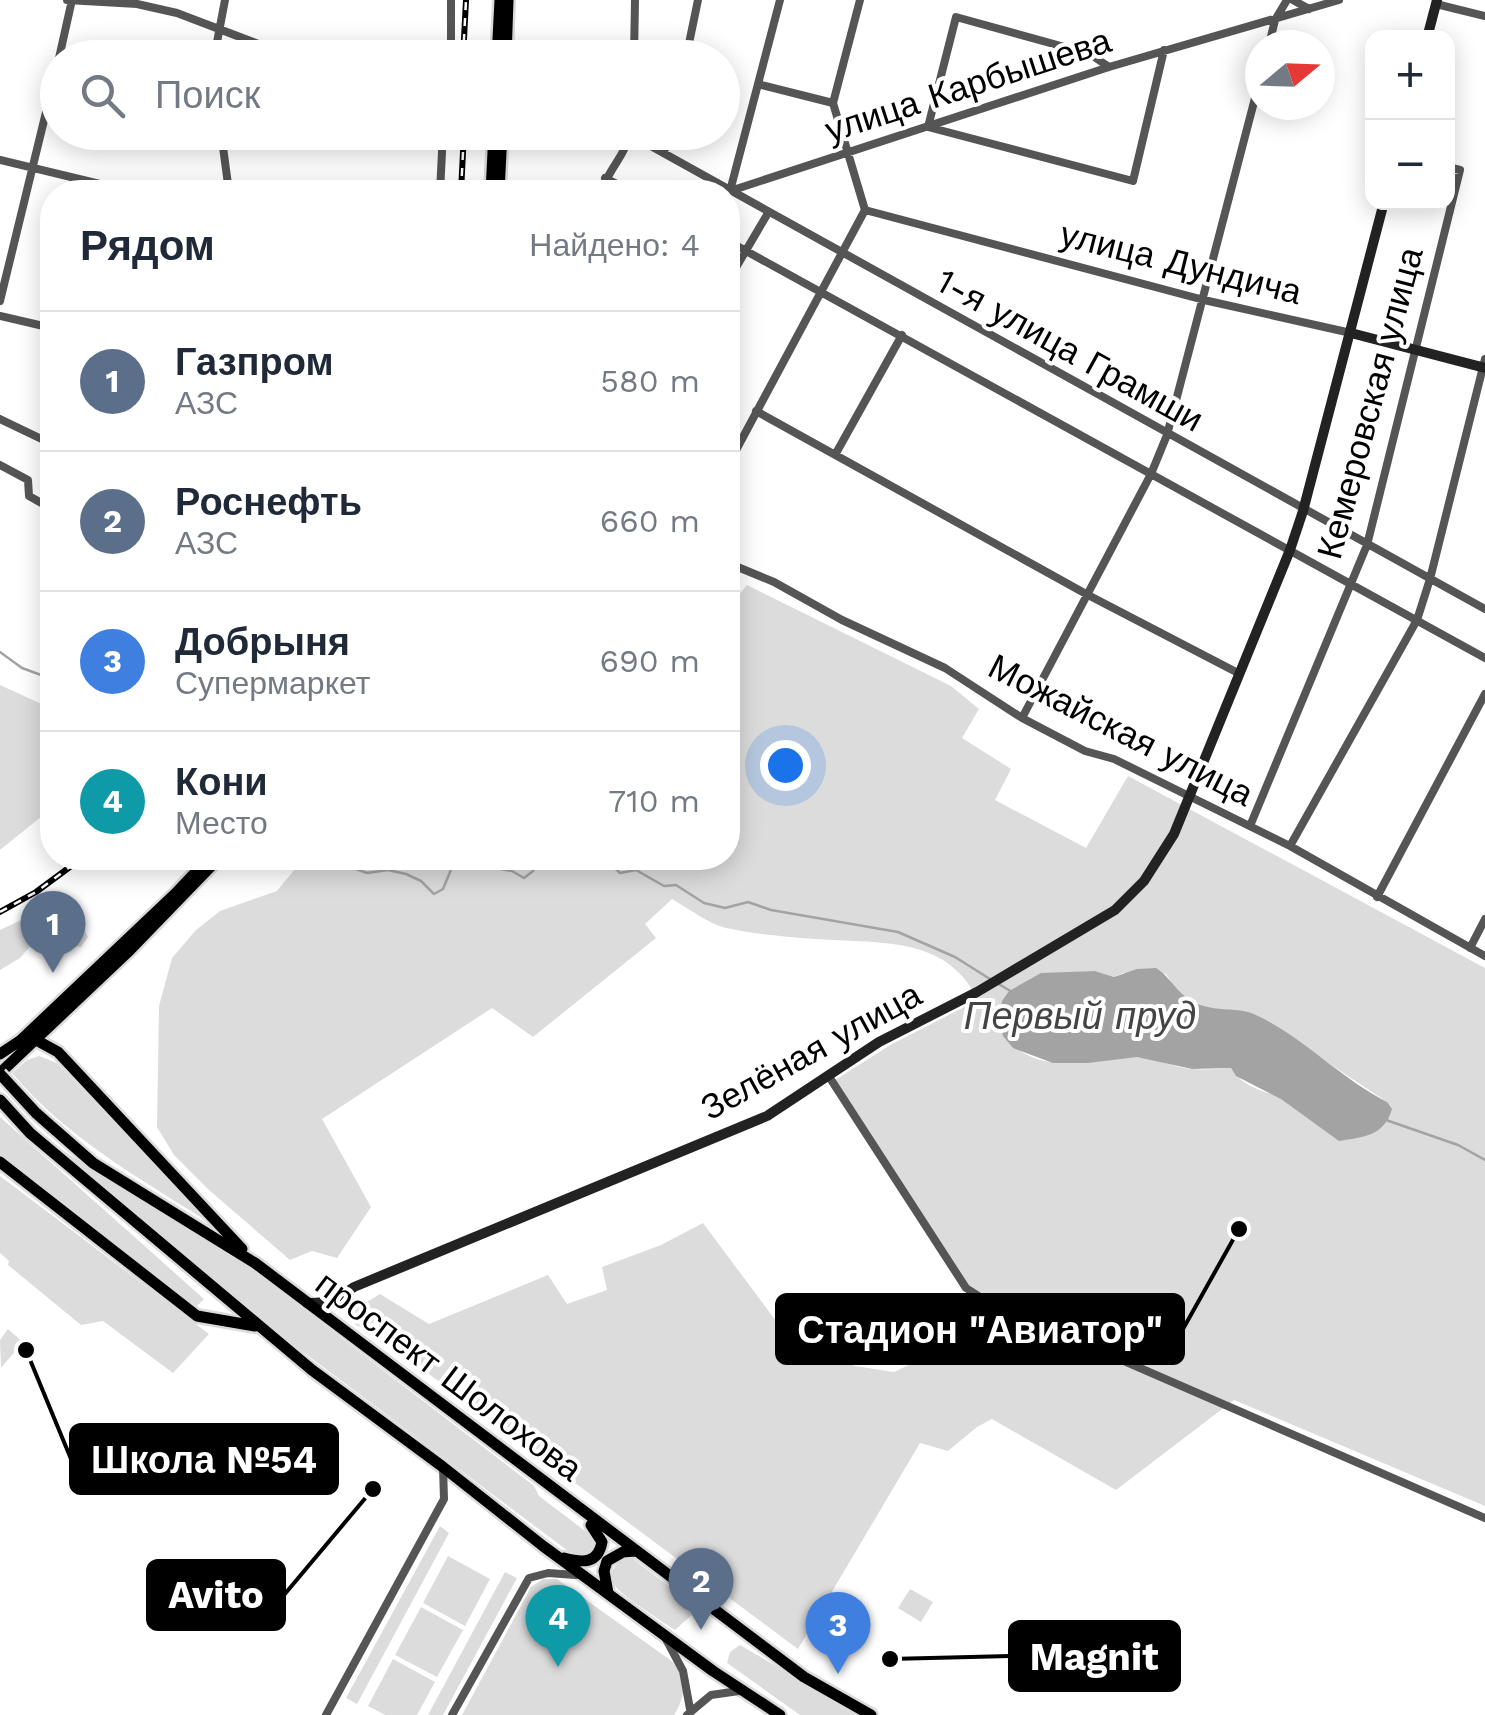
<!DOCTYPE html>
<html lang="ru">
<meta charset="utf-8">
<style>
:root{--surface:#fff;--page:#f6f6f7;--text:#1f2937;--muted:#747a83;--line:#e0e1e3;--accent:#ea580c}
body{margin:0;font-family:"Work Sans",sans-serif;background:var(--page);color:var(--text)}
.controls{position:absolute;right:30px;top:30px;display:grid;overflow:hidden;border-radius:20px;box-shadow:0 5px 25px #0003}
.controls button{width:90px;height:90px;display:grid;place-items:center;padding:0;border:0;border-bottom:2px solid var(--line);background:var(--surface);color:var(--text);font:50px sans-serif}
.compass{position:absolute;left:1245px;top:30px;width:90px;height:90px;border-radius:50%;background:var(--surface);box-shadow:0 5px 25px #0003;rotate:71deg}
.you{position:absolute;left:785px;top:765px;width:35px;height:35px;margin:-25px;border:8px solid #fff;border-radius:50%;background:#1a73e8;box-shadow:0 0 0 15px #1a73e833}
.badge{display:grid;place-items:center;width:65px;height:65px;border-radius:50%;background:var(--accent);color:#fff;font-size:32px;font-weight:700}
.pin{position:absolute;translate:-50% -82px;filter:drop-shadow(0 2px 5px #0008)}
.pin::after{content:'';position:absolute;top:52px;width:35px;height:30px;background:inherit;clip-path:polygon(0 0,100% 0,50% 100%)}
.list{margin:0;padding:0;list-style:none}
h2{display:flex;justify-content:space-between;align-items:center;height:130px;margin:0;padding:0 40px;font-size:42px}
h2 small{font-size:32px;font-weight:400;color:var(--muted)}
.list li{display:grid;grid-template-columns:65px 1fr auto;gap:30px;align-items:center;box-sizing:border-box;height:140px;padding:0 40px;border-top:2px solid var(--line)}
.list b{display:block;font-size:38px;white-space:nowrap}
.list p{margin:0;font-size:32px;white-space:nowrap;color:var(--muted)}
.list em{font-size:32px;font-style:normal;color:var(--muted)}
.icon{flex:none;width:55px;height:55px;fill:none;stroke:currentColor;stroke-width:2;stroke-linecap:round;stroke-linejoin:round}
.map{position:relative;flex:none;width:1485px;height:1715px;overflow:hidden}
.search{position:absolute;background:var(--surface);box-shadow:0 5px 25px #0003;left:40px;top:40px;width:700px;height:110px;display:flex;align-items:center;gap:25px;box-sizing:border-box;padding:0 35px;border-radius:55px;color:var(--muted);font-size:38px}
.panel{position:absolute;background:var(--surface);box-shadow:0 5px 25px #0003;left:40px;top:180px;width:700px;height:690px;border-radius:40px}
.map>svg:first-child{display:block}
.green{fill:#dcdcdc;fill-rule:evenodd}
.water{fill:#a3a3a3}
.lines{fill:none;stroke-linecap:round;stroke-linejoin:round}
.stream{stroke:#a3a3a3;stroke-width:2.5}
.primary-casing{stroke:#dbdbdb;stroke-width:16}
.street{stroke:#555;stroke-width:8}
.secondary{stroke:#222;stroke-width:10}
.primary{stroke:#000;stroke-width:11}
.rail-casing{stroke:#000;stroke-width:6}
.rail{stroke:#fff;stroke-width:2.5;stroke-dasharray:8;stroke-linecap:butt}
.primary-bridge-casing{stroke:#dbdbdb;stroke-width:16;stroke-linecap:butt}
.primary-bridge{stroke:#000;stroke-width:11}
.labels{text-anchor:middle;stroke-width:8;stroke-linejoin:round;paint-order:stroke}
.street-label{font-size:35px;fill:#000;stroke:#fff}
.water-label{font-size:38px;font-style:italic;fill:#444;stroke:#fff}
.leader{fill:none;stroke:#000;stroke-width:4}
.callout-dot{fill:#000;stroke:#fff;stroke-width:4}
.callout{fill:#000;stroke:#000;stroke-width:4}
.callout-label{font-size:38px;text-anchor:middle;font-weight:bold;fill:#fff}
</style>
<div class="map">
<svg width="1485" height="1715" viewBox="0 0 1485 1715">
<rect width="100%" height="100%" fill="#fff"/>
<path class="green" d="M747 585 951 686 979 709 962 738 1011 769 995 800 1086 848 1128 776 1485 968V1506L1234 1400 1116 1490 992 1419 977 1427 948 1451 920 1443 798 1649 386 1342 356 1325 346 1315 380 1294 429 1324 548 1275 567 1304 607 1290 602 1267 661 1245 703 1223 785 1333 855 1366 894 1372 917 1361 972 1322 978 1311 832 1082 892 1044 978 1000C949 940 890 943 833 940 798 938 759 935 726 928 707 923 688 908 672 899L645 924 656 938 533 1037 492 1008 322 1119 371 1207 337 1258 312 1251 290 1260 209 1190 174 1155 157 1127 159 1006 172 958 196 930 220 911 277 891 303 859 728 858V601L732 603ZM1095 971 1114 977 1123 973 1166 974 1180 995 1212 1010 1256 1015 1387 1102C1347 1101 1254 1108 1231 1068 1218 1069 1204 1070 1191 1069 1173 1067 1155 1058 1137 1057 1090 1054 1042 1082 1003 1035L1009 991 1041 974Z
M0 685 46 706 52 720V808L0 850Z
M34 914 49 932 63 933 82 926 88 937 81 947 34 942 20 958 0 970V930Z
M39 1056 57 1063 207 1221C137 1177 66 1137 12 1073L27 1060Z
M0 1117 204 1299 197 1306 0 1154Z
M57 1147 234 1256 534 1486 539 1496 593 1537 596 1549 580 1557 568 1551 186 1264Z
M0 1176 209 1334 173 1373 103 1321 81 1325 8 1265 9 1261 0 1253Z
M8 1329 23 1342 1 1368 0 1340Z
M440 1526 449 1533 357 1704 346 1698Z
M448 1556 490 1579 465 1626 423 1603Z
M632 1558 694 1605V1613L675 1630C662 1621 623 1597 615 1586 605 1572 619 1559 632 1558Z
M505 1572 517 1578 443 1715H428Z
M543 1579H557L673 1662C687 1681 686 1695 674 1715H462L531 1587Z
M910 1589 933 1602 921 1622 898 1608Z
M421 1607 463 1630 437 1677 395 1655Z
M740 1645 860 1715H800L727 1663 730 1652Z
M393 1659 435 1682 417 1715H385L368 1706Z"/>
<path class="water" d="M1156 968C1172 978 1177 995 1196 1003 1217 1013 1238 1006 1256 1015 1303 1037 1340 1078 1387 1102L1392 1109C1384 1136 1364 1137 1339 1141L1281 1099 1236 1076 1231 1068 1192 1069 1137 1057 1088 1063H1053L1013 1048 1003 1036 999 1017 1002 1001 1009 991 1041 973 1095 971 1114 977 1137 969Z"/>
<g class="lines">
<path class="stream" d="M0 652 22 668 52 679
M325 858 367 873 388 870 406 874 421 881 434 894 443 889 455 860 512 871 524 878 533 871 537 862 546 858
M605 858 620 873 636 870 664 886 676 885 704 903 725 908 748 902 771 910 898 932 955 957 990 979
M997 983 1012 992
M1386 1120 1458 1145 1485 1160"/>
<defs>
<path id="primary" d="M497 58 500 0
M506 58 508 0
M491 192 494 132
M499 192 502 132
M21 1040H36L58 1052 242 1249
M0 1054 21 1040 176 893 209 858
M0 1073 130 950 219 858
M0 1100 30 1133 312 1370 443 1467 543 1546 713 1671 780 1715
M36 1113 93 1163 255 1263 804 1677 871 1715
M0 1162 197 1316 255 1326
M564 1558C583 1563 598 1564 602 1542L591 1525
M608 1593 604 1571 607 1561 623 1552 635 1551"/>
</defs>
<use href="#primary" class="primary-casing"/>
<path class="street" d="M67 0 137 4 177 13 295 58
M451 0V58
M1293 0 1309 9
M1436 4 1485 16
M1269 45 1275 20 1287 0
M59 58 72 0
M214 58 225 0
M634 58 635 0
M686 58 698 0
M1109 67 1090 54 956 17 928 127 1133 181 1164 50
M758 84 833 103
M221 132 229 192
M631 135 1485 609
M663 152 676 132
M0 160 133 192
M605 178 633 192
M730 191 1109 67 1339 0
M730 191 780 0
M440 192 443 132
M603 192C607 169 624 159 631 132
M865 210 1204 300 1351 333
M728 241 1485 658
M728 281 768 213
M0 301 58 63
M0 316 52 328
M756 411 1088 595 1240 674
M0 419 52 444
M835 455 902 335
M0 465 28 480 29 496 52 509
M728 465 865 210 833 103 860 0
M728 563 774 582 842 620 945 668 1022 718 1085 751 1114 759 1290 846 1485 956
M1022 718 1151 474 1167 435 1260 79
M1250 826 1367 545 1460 170 1448 167
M1290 846 1417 620 1430 579 1485 359
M1377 897 1485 694
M1470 948 1485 919
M828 1075 966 1288 988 1302 1485 1518
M666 1639 683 1671 690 1709
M326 1715 444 1499 443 1467
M452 1715 529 1578 548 1573 576 1575
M687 1715 711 1695 739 1691"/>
<path class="secondary" d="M1427 38 1437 0
M1351 333 1485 368
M307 1303C326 1304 339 1298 354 1287L767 1116 879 1042 977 992 1115 910 1144 881 1174 834 1290 550 1303 511 1384 202"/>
<use href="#primary" class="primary"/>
<defs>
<path id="rail" d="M463 58 466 0
M461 192 464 132
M0 912 36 892 82 858"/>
</defs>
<use href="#rail" class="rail-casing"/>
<use href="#rail" class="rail"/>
<defs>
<path id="primary-bridge" d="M0 1074 36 1113"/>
</defs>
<use href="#primary-bridge" class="primary-bridge-casing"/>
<use href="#primary-bridge" class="primary-bridge"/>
</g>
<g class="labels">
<g class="street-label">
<text transform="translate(968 85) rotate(-18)" y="12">улица Карбышева</text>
<text transform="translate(1181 263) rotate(14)" y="12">улица Дундича</text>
<text transform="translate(1070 350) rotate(29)" y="12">1-я улица Грамши</text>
<text transform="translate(1370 403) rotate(-75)" y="12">Кемеровская улица</text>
<text transform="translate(1121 730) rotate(27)" y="12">Можайская улица</text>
<text transform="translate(811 1051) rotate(-29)" y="12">Зелёная улица</text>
<text transform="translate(449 1376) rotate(37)" y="12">проспект Шолохова</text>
</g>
<g class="water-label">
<text x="1080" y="1029">Первый пруд</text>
</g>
</g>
<path class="leader" d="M1239 1229L1183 1329M26 1350L71 1459M373 1489L284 1595M890 1659L1010 1656"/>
<g class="callout-dot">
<circle cx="1239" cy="1229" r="10"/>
<circle cx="26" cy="1350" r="10"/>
<circle cx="373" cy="1489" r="10"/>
<circle cx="890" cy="1659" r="10"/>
</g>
<g class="callout">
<rect x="777" y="1295" width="406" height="68" rx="10"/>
<rect x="71" y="1425" width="266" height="68" rx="10"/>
<rect x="148" y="1561" width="136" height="68" rx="10"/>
<rect x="1010" y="1622" width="169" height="68" rx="10"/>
</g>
<g class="callout-label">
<text x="980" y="1343">Стадион "Авиатор"</text>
<text x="204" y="1473">Школа №54</text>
<text x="216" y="1608">Avito</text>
<text x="1094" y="1670">Magnit</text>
</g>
</svg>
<div class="controls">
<button>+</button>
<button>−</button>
</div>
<svg class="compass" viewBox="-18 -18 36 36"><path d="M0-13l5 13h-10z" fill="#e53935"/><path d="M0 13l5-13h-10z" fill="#747a83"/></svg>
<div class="you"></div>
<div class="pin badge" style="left:53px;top:973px;background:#5c6f8a">1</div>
<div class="pin badge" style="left:701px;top:1630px;background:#5c6f8a">2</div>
<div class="pin badge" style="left:838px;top:1674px;background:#3f7fe0">3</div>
<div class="pin badge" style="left:558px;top:1667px;background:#0f9aa8">4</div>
<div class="search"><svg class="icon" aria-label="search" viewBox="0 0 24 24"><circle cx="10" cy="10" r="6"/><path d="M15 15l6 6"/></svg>Поиск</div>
<section class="panel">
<h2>Рядом<small>Найдено: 4</small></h2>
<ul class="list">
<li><span class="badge" style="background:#5c6f8a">1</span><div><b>Газпром</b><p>АЗС</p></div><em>580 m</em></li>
<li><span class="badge" style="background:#5c6f8a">2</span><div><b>Роснефть</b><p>АЗС</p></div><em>660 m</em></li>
<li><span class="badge" style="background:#3f7fe0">3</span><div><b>Добрыня</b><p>Супермаркет</p></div><em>690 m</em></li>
<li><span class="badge" style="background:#0f9aa8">4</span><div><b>Кони</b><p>Место</p></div><em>710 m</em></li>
</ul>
</section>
</div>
